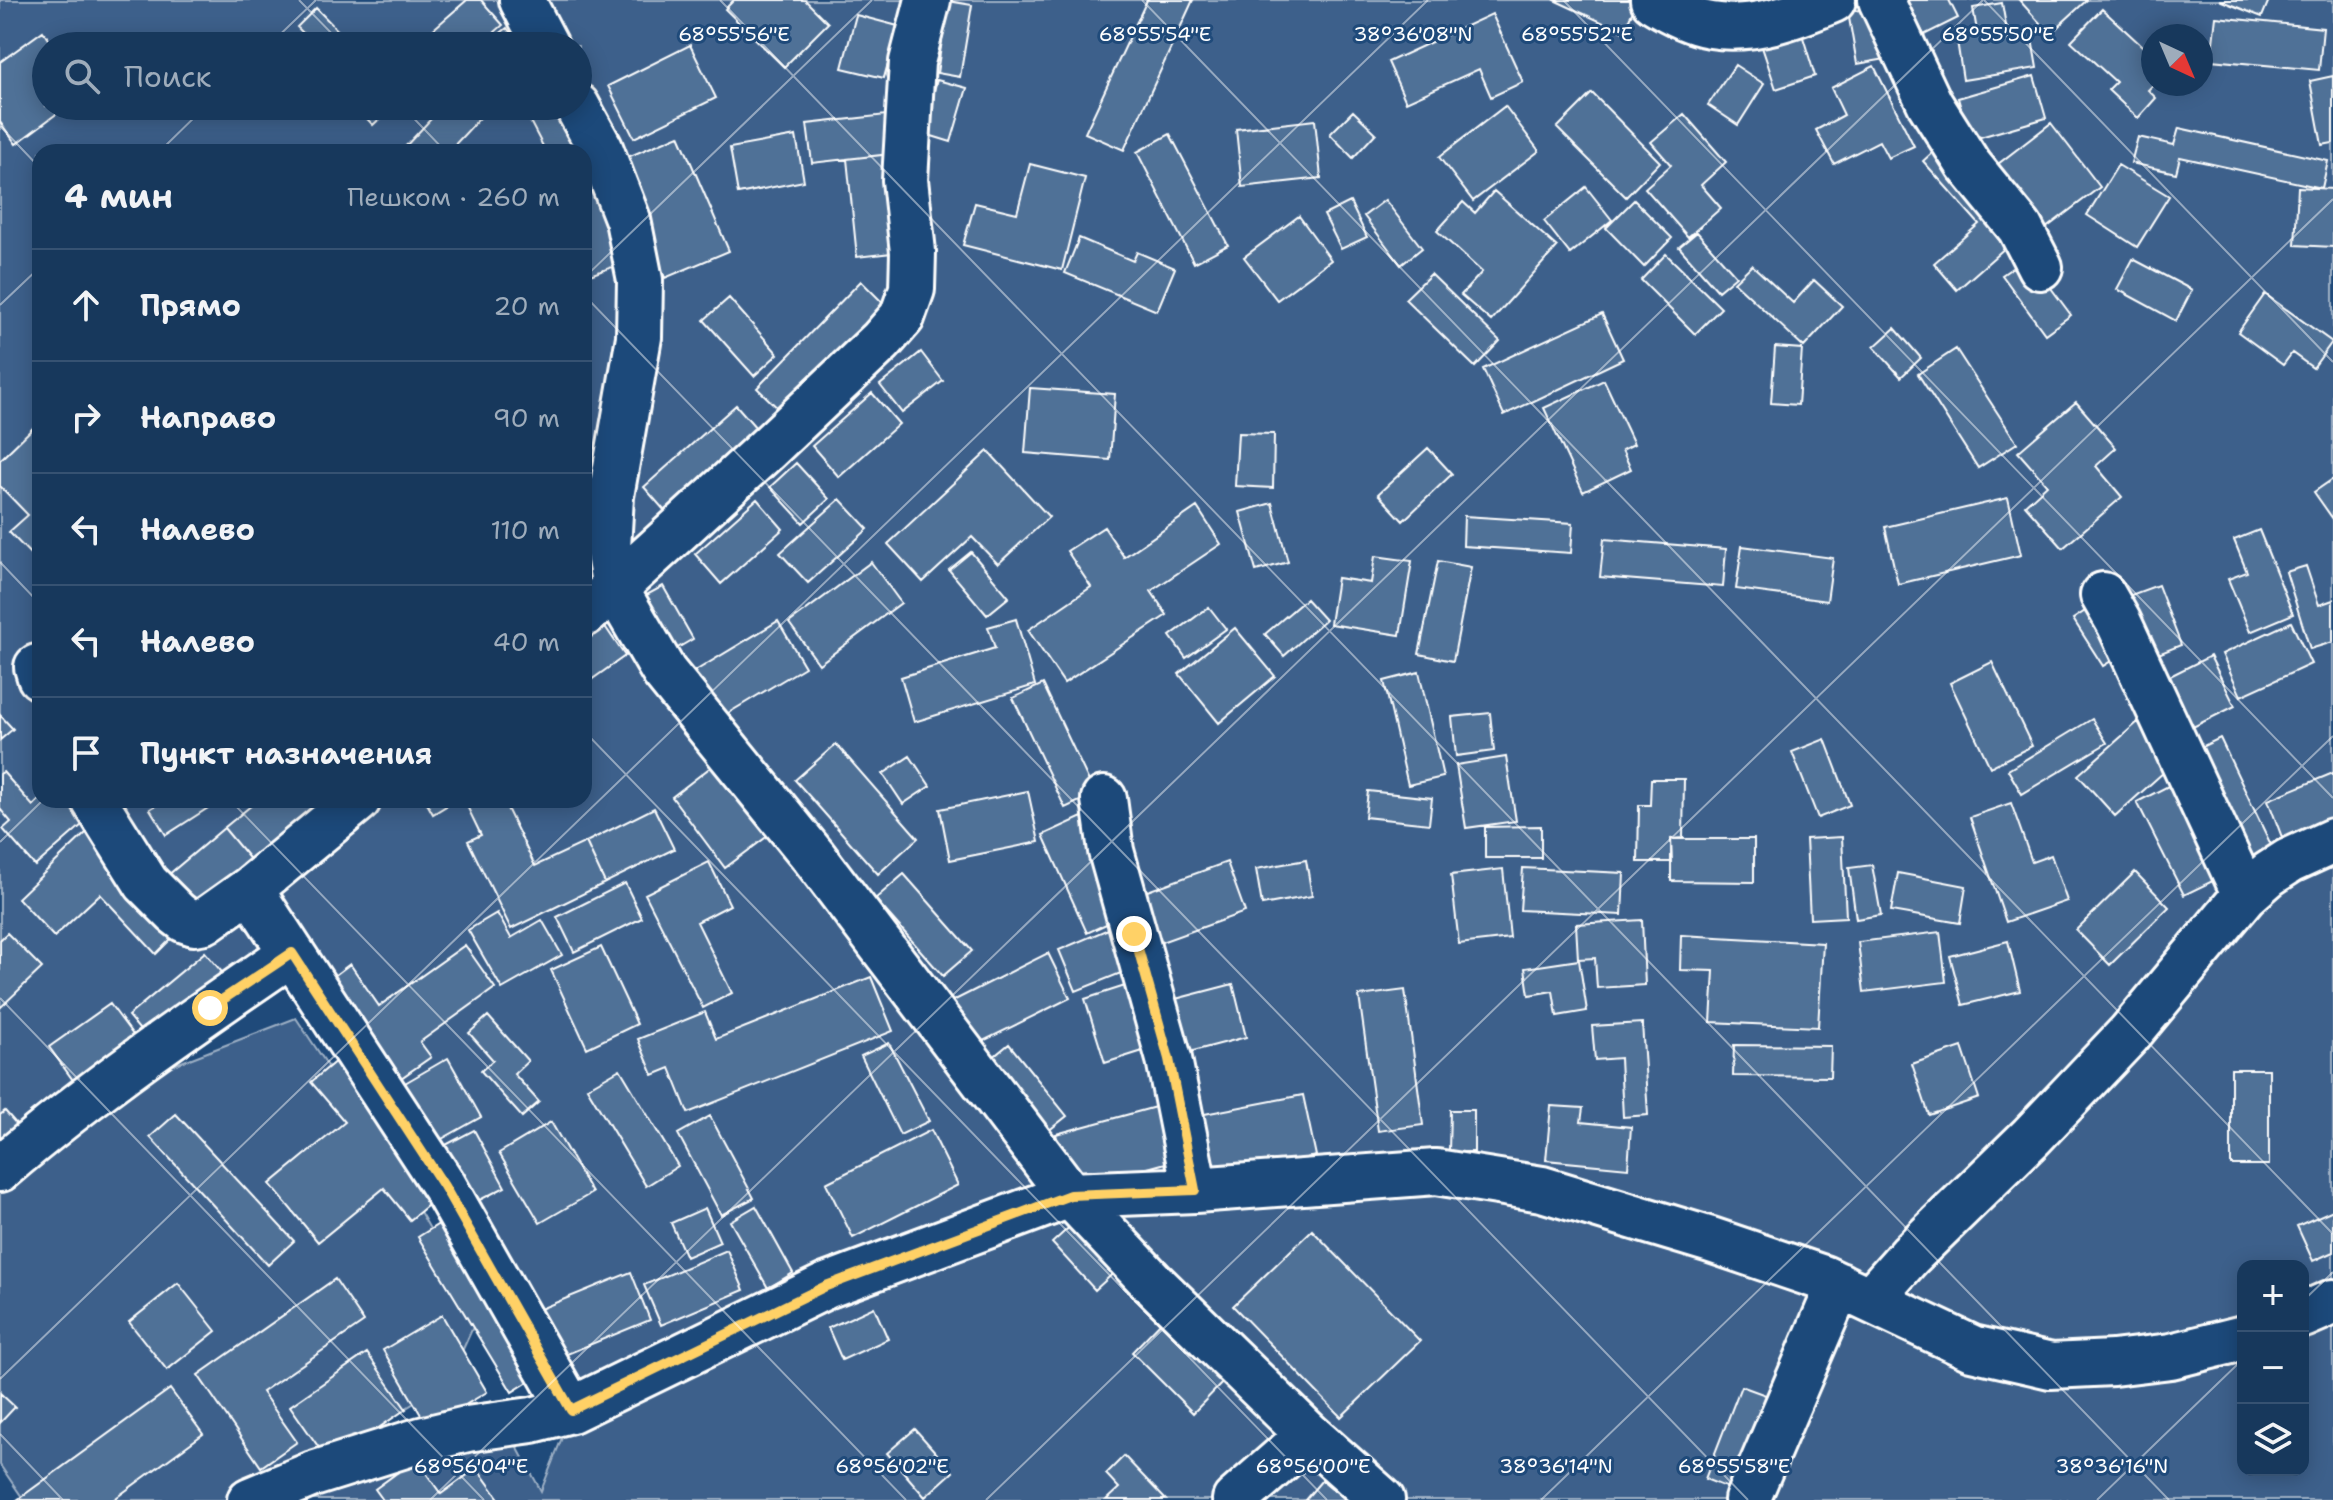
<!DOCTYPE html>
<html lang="ru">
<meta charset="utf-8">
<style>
:root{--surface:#17385c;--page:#203f62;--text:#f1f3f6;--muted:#9eacbb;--line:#365272}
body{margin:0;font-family:"Shantell Sans",sans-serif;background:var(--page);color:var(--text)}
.controls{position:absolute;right:24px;bottom:24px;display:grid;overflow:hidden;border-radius:16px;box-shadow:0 4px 20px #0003}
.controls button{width:72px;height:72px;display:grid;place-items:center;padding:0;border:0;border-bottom:2px solid var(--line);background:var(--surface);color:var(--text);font:40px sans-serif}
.compass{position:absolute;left:2141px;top:24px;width:72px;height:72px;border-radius:50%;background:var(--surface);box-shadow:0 4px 20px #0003;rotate:136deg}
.stop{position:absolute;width:24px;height:24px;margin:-18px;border:6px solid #ffd166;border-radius:50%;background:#fff}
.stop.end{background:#ffd166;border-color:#fff;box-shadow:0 2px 8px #0008}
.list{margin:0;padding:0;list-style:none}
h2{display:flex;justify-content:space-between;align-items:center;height:104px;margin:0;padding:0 32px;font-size:34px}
h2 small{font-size:26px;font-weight:400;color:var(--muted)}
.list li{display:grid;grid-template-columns:52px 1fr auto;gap:24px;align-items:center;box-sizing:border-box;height:112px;padding:0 32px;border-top:2px solid var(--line)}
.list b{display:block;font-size:30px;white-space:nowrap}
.list em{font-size:26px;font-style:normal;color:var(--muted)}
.icon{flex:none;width:44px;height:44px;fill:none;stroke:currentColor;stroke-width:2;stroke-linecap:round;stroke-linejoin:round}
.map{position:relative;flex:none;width:2333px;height:1500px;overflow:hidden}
.search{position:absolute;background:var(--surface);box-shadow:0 4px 20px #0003;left:32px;top:32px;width:560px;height:88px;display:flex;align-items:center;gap:20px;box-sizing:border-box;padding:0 28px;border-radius:44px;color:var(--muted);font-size:30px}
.panel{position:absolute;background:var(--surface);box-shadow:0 4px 20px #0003;left:32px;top:144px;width:560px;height:664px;border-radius:24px}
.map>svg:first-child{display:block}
.green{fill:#3c618b;stroke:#9eb0c5;stroke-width:2;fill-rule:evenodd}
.building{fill:#507197;stroke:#fff;stroke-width:2}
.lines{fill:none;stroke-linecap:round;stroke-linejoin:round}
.minor-casing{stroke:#fff;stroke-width:50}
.minor{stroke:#1f4a7a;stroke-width:44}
.route{stroke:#ffd166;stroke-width:10}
.ticks{fill:none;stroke:#fff;stroke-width:2;stroke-opacity:0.45}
.ticks-label{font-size:20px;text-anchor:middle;fill:#fff;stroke:#1f4a7a;stroke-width:6;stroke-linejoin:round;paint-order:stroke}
</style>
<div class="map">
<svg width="2333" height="1500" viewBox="0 0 2333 1500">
<rect width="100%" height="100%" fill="#1f4a7a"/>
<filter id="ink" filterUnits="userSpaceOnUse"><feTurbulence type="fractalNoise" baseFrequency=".0125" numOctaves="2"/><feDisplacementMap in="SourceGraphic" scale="16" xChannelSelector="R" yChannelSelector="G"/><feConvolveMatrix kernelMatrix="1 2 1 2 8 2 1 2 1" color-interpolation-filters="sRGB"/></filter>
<g filter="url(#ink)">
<path class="green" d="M0 0H2333V1500H300L509 1432 541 1491 574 1407 304 955 0 1165ZM2153 36H2201V84H2153ZM46 46H578V106H46ZM40 152H584V800H40ZM2243 1266H2303V1470H2243Z
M296 1018 388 1156 479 1314 448 1382 258 1500H24L0 1465V1190L153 1073Z"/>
<path class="building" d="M467 0H481L503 25 479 46H414Z
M734 0H805L828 23 784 67 725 9Z
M1147 0H1193L1124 150 1085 133Z
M1554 0H1638L1623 32Z
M1906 0H1949L1958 18 1924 35Z
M2019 0H2087L2050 34Z
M2219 0H2269L2262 17Z
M948 1 972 5 960 77 937 73Z
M2002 3 2009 43 2032 39 2037 68 1963 80 1956 34 1977 31 1973 8Z
M1876 7 1886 59 1857 64 1848 12Z
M316 8 353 46H316L297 27Z
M2102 9 2153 56 2154 84 2148 90 2156 98 2138 118 2108 90 2116 82 2071 41Z
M1492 14 1523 82 1491 97 1479 69 1406 102 1388 62Z
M856 15 898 26 884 78 842 68Z
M2216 17 2323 28 2319 70 2211 60Z
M507 28 521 46H484Z
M43 31 54 46H46V106H67L16 144 0 122V62Z
M1802 34 1815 76 1776 89 1762 47Z
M690 45 716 98 634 138 608 86Z
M1735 65 1764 84 1738 125 1708 105Z
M1874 66 1914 146 1888 158 1879 141 1834 164 1816 130 1844 115 1831 88Z
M2034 76 2046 118 1970 140 1958 98Z
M2333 76V143L2322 145 2310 81Z
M937 80 967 88 951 142 922 133Z
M1592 93 1660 162 1626 197 1557 128Z
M355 106H387L390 109 373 125Z
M443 106H491L448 152H406L403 149Z
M522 106H562L584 152H546Z
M1505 106 1539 151 1473 201 1439 157Z
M1353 111 1376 133 1353 158 1330 134Z
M1684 114 1726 162 1701 185 1721 208 1688 237 1645 188 1671 165 1651 142Z
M886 115 890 154 812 163 807 124Z
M1315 120 1321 178 1242 187 1236 129Z
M2051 123 2100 187 2037 235 1989 171Z
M2179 128 2328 161 2322 188 2180 157 2176 173 2131 163 2138 137 2174 145Z
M1170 134 1228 245 1194 263 1137 152Z
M679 135 729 251 665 278 616 162Z
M796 136 804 181 738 194 730 148Z
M1944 142 2023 232 1957 290 1934 263 1979 224 1923 161Z
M890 154 900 252 857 257 847 159Z
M1030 164 1085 178 1062 270 963 245 975 203 1017 213Z
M2118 165 2169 196 2137 247 2087 215Z
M594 179 624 263 584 277V183Z
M1586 187 1612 220 1570 254 1544 221Z
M2298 187 2333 189V247L2295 245Z
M1494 191 1557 247 1491 321 1461 295 1482 272 1437 231 1463 202 1475 213Z
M1385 200 1422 248 1401 265 1364 216Z
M1634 200 1672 238 1644 267 1606 228Z
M1350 202 1367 237 1341 249 1324 215Z
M1299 216 1331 260 1277 300 1244 257Z
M1697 232 1736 276 1718 291 1679 247Z
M1079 238 1133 261 1137 252 1175 268 1157 311 1065 273Z
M1666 254 1721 308 1695 334 1641 280Z
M2028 257 2071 315 2045 334 2002 275Z
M2133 259 2192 290 2176 321 2117 289Z
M1752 265 1793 303 1814 280 1842 306 1804 347 1734 282Z
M1431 274 1500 341 1475 367 1405 299Z
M861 281 894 314 790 420 757 388Z
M2265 294 2332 342 2313 368 2292 353 2283 365 2238 332Z
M729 298 778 354 754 376 704 320Z
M1602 314 1623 359 1504 415 1483 369Z
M1895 328 1921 358 1901 377 1874 347Z
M1775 347 1802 349 1798 405 1771 403Z
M1956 349 2017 443 1978 468 1918 374Z
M921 352 943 381 902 413 880 385Z
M1604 380 1634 444 1622 450 1631 469 1583 492 1544 408Z
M1030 388 1115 394 1110 460 1025 453Z
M872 393 899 424 839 477 812 446Z
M2076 402 2116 448 2096 466 2122 497 2063 548 2025 505 2047 485 2018 452Z
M736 405 770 444 678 526 644 487Z
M35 426 40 431V564L9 532 28 515 0 486V460Z
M1238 433 1274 434 1273 488 1235 486Z
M1428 448 1452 474 1403 521 1378 494Z
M988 451 1049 517 998 564 972 537 923 582 888 544Z
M584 463H600L601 541H584Z
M796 463 829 499 803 523 770 487Z
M2333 479V519L2314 492Z
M2008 498 2021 555 1898 584 1885 527Z
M757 499 783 529 721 584 695 554Z
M840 499 868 529 808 583 780 553Z
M1272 503 1288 562 1256 571 1240 512Z
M1197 507 1221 544 1151 591 1167 615 1064 683 1028 630 1091 587 1067 551 1104 527 1124 557Z
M1464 516 1573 523 1571 553 1463 546Z
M2259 530 2293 614 2250 632 2228 579 2247 572 2234 540Z
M1604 539 1726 549 1723 587 1600 577Z
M1742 546 1833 558 1827 601 1736 589Z
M971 552 1009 597 987 615 949 570Z
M1375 556 1412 561 1400 635 1330 624 1337 578 1371 583Z
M1438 561 1471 567 1453 661 1419 654Z
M871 562 901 603 819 664 789 623Z
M2306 566 2319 605 2333 600V642L2310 649 2286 572Z
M2158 585 2181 645 2151 657 2128 596Z
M663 586 693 639 662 657 632 603Z
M1306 599 1325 620 1284 656 1265 634Z
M2099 602 2130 649 2103 666 2073 619Z
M1209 607 1226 629 1186 658 1170 636Z
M600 619 625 656 584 685V630Z
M1016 619 1035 685 914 722 901 677 995 648 988 627Z
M778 621 805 667 710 724 682 679Z
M2291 622 2311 664 2241 696 2222 654Z
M1235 628 1275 676 1219 723 1179 674Z
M2210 656 2235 706 2193 727 2168 677Z
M1992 662 2032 746 1990 767 1950 683Z
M1419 672 1443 777 1408 785 1384 681Z
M1043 684 1095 794 1065 808 1013 698Z
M1490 713 1494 751 1456 756 1452 717Z
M0 715 13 729 0 740Z
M2092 719 2107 743 2022 794 2008 770Z
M2138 722 2174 763 2115 816 2078 775Z
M2220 738 2273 849 2240 865 2197 749Z
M1825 739 1850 805 1818 818 1792 752Z
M836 744 918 838 878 874 795 780Z
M910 756 930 786 903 804 883 774Z
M1506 757 1516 821 1466 828 1456 765Z
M716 763 769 835 725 868 672 797Z
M3 772 33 806 40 799 89 800 98 811 35 866 3 829 11 822 0 809V774Z
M2333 773V820L2283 840 2268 800Z
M1651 779H1684L1683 838 1671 839 1672 862H1638L1639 805H1650Z
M2174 783 2221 877 2184 895 2137 802Z
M1028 791 1039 842 950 860 940 809Z
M1368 791 1432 798 1429 824 1365 817Z
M165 800H203L208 808 166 835 150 809Z
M258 800H306L315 811 253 863 224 828Z
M425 800H456L433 814Z
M470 800H503L535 866 586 842 605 883 511 929 468 841 481 835 465 802Z
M2011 803 2032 862 2051 855 2067 901 2006 922 1970 817Z
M654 808 674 849 605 883 586 842Z
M1082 817 1126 915 1087 933 1043 835Z
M1541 826V858H1485V827Z
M224 828 253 863 196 911 167 876Z
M88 831 180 930 156 954 100 894 54 937 18 898Z
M1842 837 1846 917 1810 919 1806 839Z
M1671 839H1754V882L1671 881Z
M1306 860 1312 896 1262 905 1256 869Z
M709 862 730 905 697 922 732 993 703 1008 645 894Z
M1227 862 1245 912 1156 944 1139 894Z
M1872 865 1881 915 1856 919 1849 868Z
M1523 868 1624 873 1622 915 1520 910Z
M1503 869 1510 938 1459 944 1451 875Z
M2135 872 2169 907 2110 965 2076 930Z
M1898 873 1966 886 1960 923 1891 911Z
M904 874 972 951 943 976 875 899Z
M625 883 642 918 574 952 557 917Z
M497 913 511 938 542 920 562 955 502 989 468 930Z
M1642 920 1645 985 1597 988 1595 958 1578 959 1576 924Z
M1113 927 1131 969 1076 991 1059 950Z
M1940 932 1946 982 1864 992 1858 942Z
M7 933 42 968 0 1008V940Z
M1681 935 1823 943 1818 1027 1711 1022 1714 971 1680 970Z
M2008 941 2020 991 1963 1005 1950 956Z
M465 945 495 988 420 1042 431 1057 401 1078 330 979 350 964 379 1006Z
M601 947 637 1024 587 1048 551 970Z
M205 952 232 984 155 1048 128 1016Z
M1048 953 1070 998 975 1045 953 1001Z
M1579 960 1587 1011 1557 1016 1553 991 1529 995 1525 968Z
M871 977 893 1031 688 1113 670 1068 653 1075 638 1039 705 1012 716 1039Z
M1233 984 1246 1037 1178 1055 1164 1002Z
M1125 986 1146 1050 1105 1063 1085 999Z
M1405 990 1423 1125 1378 1131 1359 996Z
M110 1004 139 1043 78 1087 49 1047Z
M488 1016 528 1061 514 1074 539 1102 522 1117 481 1071 493 1060 469 1033Z
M1642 1023 1648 1115 1623 1117 1620 1058 1595 1060 1592 1026Z
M889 1043 929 1121 900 1135 861 1056Z
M1009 1044 1067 1116 1043 1135 986 1063Z
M1734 1045 1831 1046 1830 1077 1733 1076Z
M1962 1047 1979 1098 1929 1115 1912 1064Z
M448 1058 481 1117 431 1145 398 1087Z
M337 1060 445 1191 410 1220 384 1188 318 1242 270 1184 345 1122 311 1082Z
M620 1069 678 1166 646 1186 587 1088Z
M2231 1069H2269V1165H2231Z
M1303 1095 1316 1156 1211 1177 1199 1115Z
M1159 1106 1173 1161 1071 1189 1056 1134Z
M1551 1106 1583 1108 1581 1122 1631 1127 1628 1168 1546 1160Z
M1450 1110H1474V1152H1449Z
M5 1111 25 1134 0 1157V1115Z
M176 1114 294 1241 268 1265 150 1137Z
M710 1116 754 1198 721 1215 678 1134Z
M551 1122 592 1193 540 1223 499 1153Z
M474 1130 505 1187 470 1205 440 1148Z
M931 1130 958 1185 853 1238 826 1183Z
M756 1206 793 1273 768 1288 730 1221Z
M705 1208 720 1242 686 1257 671 1223Z
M2333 1210V1252L2313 1261 2297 1226Z
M450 1217 544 1372 512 1392 418 1237Z
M1075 1222 1118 1269 1095 1290 1052 1243Z
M1312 1230 1420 1341 1341 1417 1233 1306Z
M727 1250 744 1290 661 1325 644 1285Z
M631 1272 650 1320 555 1359 535 1311Z
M335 1279 364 1322 262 1392 297 1442 261 1467 198 1375Z
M178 1283 216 1331 167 1370 129 1322Z
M874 1307 888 1339 842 1360 828 1328Z
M442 1315 487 1392 428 1427 383 1350Z
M1167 1316 1228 1377 1193 1413 1132 1352Z
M367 1353 406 1409 329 1462 290 1406Z
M1741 1386 1774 1398 1738 1492 1705 1479Z
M170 1389 203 1434 113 1500H17Z
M0 1393 15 1407 0 1423Z
M915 1429 953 1472 925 1497 887 1453Z
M1124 1456 1166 1500H1106L1119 1488 1106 1474Z
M416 1459 441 1494 477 1468 500 1500H383L375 1489Z
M1322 1480 1346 1500H1305Z"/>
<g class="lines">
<defs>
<path id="minor" d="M522 0 546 46
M1653 0C1669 10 1692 22 1711 25 1753 32 1795 16 1833 0
M1881 0 1930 104 1968 164 2020 228 2040 267
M577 106 600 148 628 220 640 280 639 337 611 496 608 548 615 588 664 672 814 857 1070 1195 1152 1282 1309 1435 1382 1500
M2103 595 2119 623 2245 895
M584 614 615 588 767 449 881 341 902 317 912 289 913 252 905 180 912 62 928 0
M37 667 40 677
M1104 799 1111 851 1169 1059 1195 1190
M94 800 146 883 176 913 185 920 194 923 205 921 250 889 358 800
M250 889 444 1186 571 1410
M0 1169C92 1090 192 1021 292 953
M1870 1300 1910 1255 2031 1137 2129 1034 2245 895 2269 874 2289 861 2333 841
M2303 1315 2333 1302
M250 1500 313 1474 421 1440 467 1429 532 1420 571 1410 826 1286 1070 1195 1195 1190 1436 1172 1542 1189 1711 1240 1823 1278 1972 1348 2051 1366 2113 1363 2171 1356 2243 1338
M1235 1500 1309 1435
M1747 1500 1839 1285"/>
</defs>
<use href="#minor" class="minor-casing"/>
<use href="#minor" class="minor"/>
</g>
</g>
<g class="lines" filter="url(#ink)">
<path class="route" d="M210 1008 292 953 444 1186 571 1410 826 1286 1070 1195 1195 1190 1169 1059 1134 934"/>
</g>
<path class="ticks" d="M299 0 344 46M720 0 2169 1500M1142 0 2333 1234M1563 0 2333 798M1984 0 2333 362M268 46 316 0M402 106 446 152M0 126 40 168M159 152 206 106M584 278 872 0M584 295 1748 1500M0 305 40 267M0 562 40 604M584 731 1327 1500M230 800 906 1500M0 842 43 800M0 998 484 1500M2303 1301 2333 1272M0 1379 1428 0M0 1434 63 1500M430 1500 1983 0M986 1500 2333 199M1541 1500 2333 736M2097 1500 2243 1359"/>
<g class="ticks-label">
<text x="1413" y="41">38°36'08"N</text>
<text x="734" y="41">68°55'56"E</text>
<text x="1155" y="41">68°55'54"E</text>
<text x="1577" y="41">68°55'52"E</text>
<text x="1998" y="41">68°55'50"E</text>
<text x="471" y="1473">68°56'04"E</text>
<text x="892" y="1473">68°56'02"E</text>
<text x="1313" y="1473">68°56'00"E</text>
<text x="1734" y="1473">68°55'58"E</text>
<text x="1556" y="1473">38°36'14"N</text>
<text x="2112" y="1473">38°36'16"N</text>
</g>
</svg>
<div class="controls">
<button>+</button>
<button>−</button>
<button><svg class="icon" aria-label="layers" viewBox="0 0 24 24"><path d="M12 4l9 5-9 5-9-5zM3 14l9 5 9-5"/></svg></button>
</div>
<svg class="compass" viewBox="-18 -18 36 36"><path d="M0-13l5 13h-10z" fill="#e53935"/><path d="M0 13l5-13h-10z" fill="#9eacbb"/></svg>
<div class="stop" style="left:210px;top:1008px"></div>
<div class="stop end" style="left:1134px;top:934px"></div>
<div class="search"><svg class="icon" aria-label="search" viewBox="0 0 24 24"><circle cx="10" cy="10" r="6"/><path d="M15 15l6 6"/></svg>Поиск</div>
<section class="panel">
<h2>4 мин<small>Пешком · 260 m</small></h2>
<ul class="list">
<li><svg class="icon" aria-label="ahead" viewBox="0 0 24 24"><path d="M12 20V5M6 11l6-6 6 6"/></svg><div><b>Прямо</b></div><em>20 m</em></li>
<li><svg class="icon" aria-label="right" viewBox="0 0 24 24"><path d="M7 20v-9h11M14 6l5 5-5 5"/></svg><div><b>Направо</b></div><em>90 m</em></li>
<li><svg class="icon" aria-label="left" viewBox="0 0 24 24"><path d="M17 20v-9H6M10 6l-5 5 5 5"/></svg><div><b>Налево</b></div><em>110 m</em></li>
<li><svg class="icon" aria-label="left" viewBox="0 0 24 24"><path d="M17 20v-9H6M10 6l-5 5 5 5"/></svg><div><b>Налево</b></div><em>40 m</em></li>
<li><svg class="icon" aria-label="arrive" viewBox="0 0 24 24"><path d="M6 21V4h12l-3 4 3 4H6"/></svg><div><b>Пункт назначения</b></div></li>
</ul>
</section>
</div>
